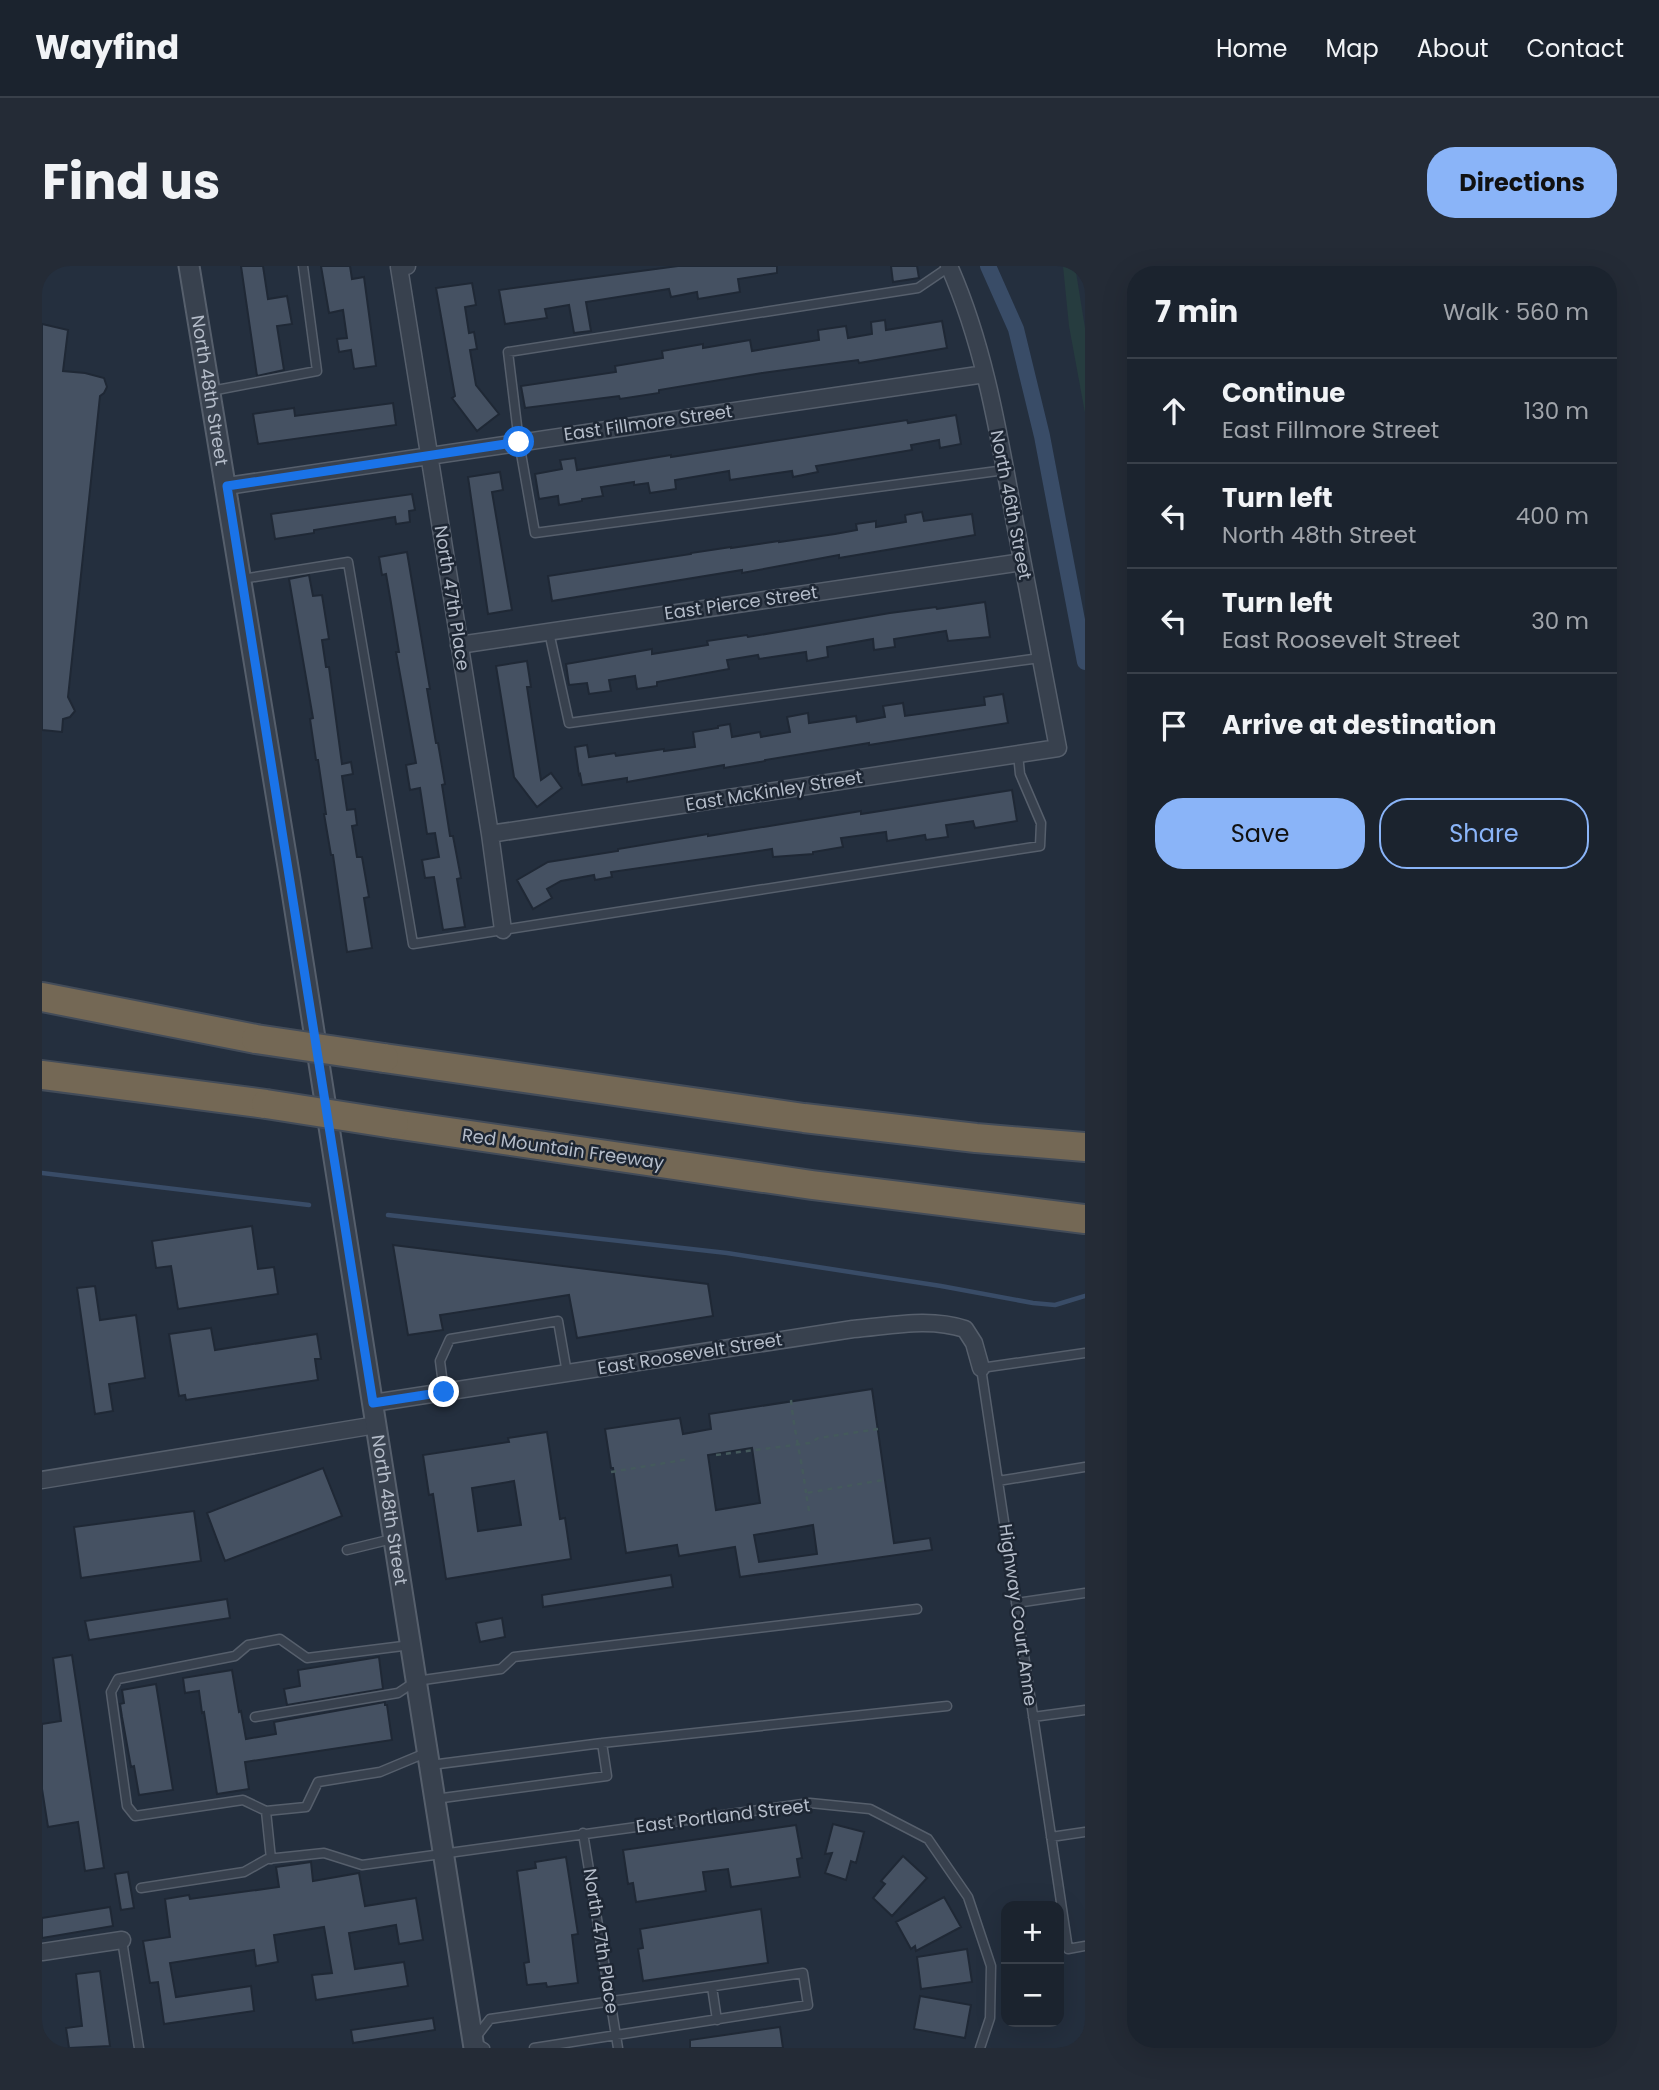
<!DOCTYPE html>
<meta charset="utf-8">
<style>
:root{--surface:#1b232e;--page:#242b36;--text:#f1f3f6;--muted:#a0a4aa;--line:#39404a;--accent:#8ab4f8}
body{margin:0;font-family:Poppins,sans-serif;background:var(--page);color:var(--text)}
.controls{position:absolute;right:21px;bottom:21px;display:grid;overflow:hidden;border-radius:14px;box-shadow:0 7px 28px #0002}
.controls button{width:63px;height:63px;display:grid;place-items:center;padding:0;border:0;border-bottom:2px solid var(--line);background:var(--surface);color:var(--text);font:35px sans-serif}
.stop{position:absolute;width:21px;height:21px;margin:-16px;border:5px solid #1a73e8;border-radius:50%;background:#fff}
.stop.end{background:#1a73e8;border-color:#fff;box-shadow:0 2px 7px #0008}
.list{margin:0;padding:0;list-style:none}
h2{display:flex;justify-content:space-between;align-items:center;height:91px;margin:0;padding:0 28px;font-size:30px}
h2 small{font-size:23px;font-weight:400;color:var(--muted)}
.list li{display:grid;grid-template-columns:46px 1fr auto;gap:21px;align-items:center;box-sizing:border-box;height:105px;padding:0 28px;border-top:2px solid var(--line)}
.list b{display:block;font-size:26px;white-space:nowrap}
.list p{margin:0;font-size:23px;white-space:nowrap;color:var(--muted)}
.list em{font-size:23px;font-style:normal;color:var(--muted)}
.actions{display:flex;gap:14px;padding:21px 28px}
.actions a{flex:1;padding:16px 0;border:2px solid var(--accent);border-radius:28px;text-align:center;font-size:24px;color:var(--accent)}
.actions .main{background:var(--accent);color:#111}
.icon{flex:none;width:38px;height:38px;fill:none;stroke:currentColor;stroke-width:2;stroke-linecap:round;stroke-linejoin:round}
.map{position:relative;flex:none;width:1043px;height:1782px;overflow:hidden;border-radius:28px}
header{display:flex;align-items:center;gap:42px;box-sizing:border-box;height:98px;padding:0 35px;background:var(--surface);border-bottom:2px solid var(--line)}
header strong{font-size:33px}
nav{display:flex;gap:38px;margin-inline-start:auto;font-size:24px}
.intro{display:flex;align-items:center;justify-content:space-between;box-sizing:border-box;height:168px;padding:0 42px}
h1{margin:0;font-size:49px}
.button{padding:18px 32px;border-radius:28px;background:var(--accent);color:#111;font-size:24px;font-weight:700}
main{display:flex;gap:42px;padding:0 42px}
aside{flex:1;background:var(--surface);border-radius:28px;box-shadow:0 7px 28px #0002}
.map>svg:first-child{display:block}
.green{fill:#263c3f}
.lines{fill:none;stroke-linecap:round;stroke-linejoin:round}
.stream{stroke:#394c67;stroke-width:4.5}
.canal{stroke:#394c67;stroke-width:16}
.building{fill:#455162;stroke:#1f2835;stroke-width:2;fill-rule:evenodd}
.service-casing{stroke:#565f6c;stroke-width:11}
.minor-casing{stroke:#565f6c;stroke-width:19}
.tertiary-casing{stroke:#565f6c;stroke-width:23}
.motorway-casing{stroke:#434c59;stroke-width:32}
.path{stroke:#44595c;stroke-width:2.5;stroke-dasharray:5 5;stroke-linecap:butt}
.service{stroke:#38414e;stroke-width:8}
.minor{stroke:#38414e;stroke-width:16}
.tertiary{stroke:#38414e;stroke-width:19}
.motorway{stroke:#746855;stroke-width:28}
.motorway-bridge-casing{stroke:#434c59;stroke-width:32;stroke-linecap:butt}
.motorway-bridge{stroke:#746855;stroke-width:28}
.route{stroke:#1a73e8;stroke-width:9}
.labels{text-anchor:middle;stroke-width:5;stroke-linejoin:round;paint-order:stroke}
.street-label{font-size:18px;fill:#b4bcc9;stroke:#1d2633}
</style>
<header>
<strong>Wayfind</strong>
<nav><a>Home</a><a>Map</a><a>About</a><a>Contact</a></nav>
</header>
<div class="intro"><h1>Find us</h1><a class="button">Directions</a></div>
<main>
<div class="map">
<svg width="1043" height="1782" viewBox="0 0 1043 1782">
<rect width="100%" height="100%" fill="#242f3e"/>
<path class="green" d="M1021 0H1033L1043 62V147L1027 60Z"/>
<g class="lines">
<path class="stream" d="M0 907 267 939
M346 949 685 987 899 1020 991 1037 1013 1039 1043 1030"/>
<path class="canal" d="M946 0 974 63 1000 170 1043 396"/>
</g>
<path class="building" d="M199 0H221L226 33 245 30 250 58 235 60 242 104 215 110Z
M279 0H308L310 13 322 11 334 100 312 103 309 84 297 86 295 73 305 72 301 44 287 47Z
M636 0H735V7L696 13 698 26 656 33 655 26 629 31 627 23 544 36 549 65 532 67 527 39 503 43 505 52 463 58 457 24Z
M849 0H875L877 12 851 16Z
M430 17 434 39 423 41 427 67 432 66 435 83 428 84 434 119 457 148 435 165 410 132 413 130 394 22Z
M843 54 844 64 900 55 905 82 817 97 816 94 720 107 617 124V127L578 133 577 130 483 142 479 120 574 106 573 100 621 92 620 85 661 78V82L708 74 710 85 777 74 776 64 804 60 806 72 830 68 829 56Z
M0 58 26 64 21 105 43 107 62 112 65 121 62 127 58 130 26 431 33 445 28 451 21 453 20 466 0 464Z
M351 137 354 159 216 178 211 148 252 142 253 150Z
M914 149 919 178 898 182 897 174 869 179 870 184 774 200 776 206 751 211 750 205 688 214 687 205 633 214 634 223 608 227 606 217 592 219V216L559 221 561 230 540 233V235L517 239 516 230 497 233 493 208 520 203 518 194 533 192 535 204 629 189V191L865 154 866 157Z
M458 206 461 224 450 226 470 344 446 348 426 211Z
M370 228 373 244 367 245 368 256 354 258 353 251 272 264V267L233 273 229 248Z
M880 246 882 255 930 248 933 269 797 292V289L700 307V304L510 335 506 310 649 288V287L689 281V282L737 275V276L793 268 815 264 814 258 834 255V261L864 256 863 249Z
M365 286 388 423H385L394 477H396L403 518 400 519 408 570H411L419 612 415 613 423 661 401 664 392 611 383 612 380 594 397 591 393 567 385 568 378 522 368 524 364 499 374 497 354 386H357L348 331 344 308 340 309 337 291Z
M267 309 271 330 280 329 287 373 280 374 284 401H287L300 498 309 496 311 508 300 510 305 544 313 543 315 559 310 560 315 591H320L327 631 322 632 330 682 305 686 291 589H289L282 548H284L276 494H274L268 453 271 452 247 313Z
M943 336 948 371 906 375 904 365 852 373 853 381 832 384 831 373 785 381 786 391 765 395 764 386 717 393 716 389 685 394 687 403 615 416V420L595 423 593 410 567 414 569 425 547 428 545 417 527 419 524 398 610 383V388L666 379 665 375 705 369 706 371 848 347 894 341 895 343Z
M485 395 489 421H485L499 514 509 507 520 522 495 541 472 511 454 400Z
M961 428 966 457 827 479V477L723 494V495L682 502V499L585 516V512L540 519 538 508 537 509 533 481 545 479 547 491 573 487 574 490 622 483V485L653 481 651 466 676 462V460L688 458 690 471 718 466 719 471 748 466 745 451 766 447 767 457 814 450 815 456 843 451 841 440 861 437 863 450 943 439 942 431Z
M970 524 975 555 933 562 931 555 904 559 906 571 884 574 883 569 845 575 844 566 799 572 801 581 771 586V588L731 591 730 583 569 606 570 611 553 614 552 609 519 615 505 623 510 632 491 643 475 614 506 596 576 585V583L666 568V570L819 545V548Z
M210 960 216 1003 232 1001 236 1028 136 1043 129 1000 114 1002 110 975Z
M351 979 666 1018 671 1050 535 1072 527 1029 398 1049 401 1064 366 1069Z
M53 1020 58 1054 94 1049 103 1112 67 1118 71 1145 53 1148 35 1022Z
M169 1062 173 1084 275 1068 279 1093H273L276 1114 144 1134 143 1129 137 1130 127 1068Z
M830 1123 852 1277 888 1272 890 1284 698 1311 693 1281 637 1290 635 1279 584 1287 571 1202H569L563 1163 638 1152 641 1168 669 1163 667 1148ZM710 1182 718 1237 674 1244 666 1189ZM771 1259 775 1288 717 1296 712 1269Z
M505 1166 518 1253 523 1252 529 1293 404 1313 391 1228 387 1229 381 1189 467 1176 466 1172ZM472 1215 479 1259 436 1265 430 1222Z
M281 1202 300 1250 183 1295 165 1247Z
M152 1245 159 1295 39 1312 32 1261Z
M629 1309 631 1321 501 1341 500 1329Z
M185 1333 188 1352 47 1374 43 1355Z
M460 1352 463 1371 438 1376 434 1357Z
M30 1389 62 1602 43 1605 36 1556 6 1561 0 1523V1458L19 1455 11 1392Z
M337 1391 341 1423 245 1439 242 1423 258 1420 256 1404Z
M190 1404 197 1446 199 1445 204 1473 234 1468 232 1456 343 1436V1439H345L350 1474 203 1496 207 1523 175 1528 162 1446 160 1447 157 1425 143 1427 141 1412Z
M114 1418 131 1524 97 1529 92 1500 89 1501 80 1451 78 1438 82 1437 80 1424Z
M791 1558 822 1566 814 1597 809 1595 804 1614 783 1607 790 1587 783 1588Z
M754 1559 760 1592 755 1593 758 1611 689 1621 686 1603 661 1606 664 1625 594 1636 591 1617 586 1618 581 1584Z
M861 1590 885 1612 850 1650 831 1632 843 1618 839 1615Z
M524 1591 536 1668 530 1669 536 1717 505 1721 504 1717 485 1719 482 1697 487 1696 475 1605 494 1602 493 1596Z
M269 1596 271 1615 317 1607 323 1640 374 1632 381 1674 357 1678 354 1659 307 1667 313 1703 362 1696 366 1720 274 1734 270 1709 290 1707 282 1661 232 1669 236 1696 214 1700 212 1684 128 1697 134 1731 209 1720 212 1745 122 1758 116 1716 108 1717 101 1675 128 1671 123 1633 147 1629 148 1633 237 1621 234 1601Z
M86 1606 92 1642 79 1644 73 1608Z
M902 1631 919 1661 874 1685 873 1680 869 1683 854 1656Z
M68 1641 71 1660 0 1672V1652Z
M719 1643 726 1697 601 1715 596 1683 601 1682 598 1663Z
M925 1683 930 1716 879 1723 875 1691Z
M58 1705 68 1780 27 1782 24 1762 40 1760 34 1708Z
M878 1730 929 1739 923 1772 872 1763Z
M391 1752 393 1764 311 1777 309 1764Z
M738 1761 741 1782H648V1774Z"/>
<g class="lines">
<defs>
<path id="service" d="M907 1 876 22 466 86 477 176 493 267 963 204
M169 125 275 105 261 0
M200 313 306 296 371 678 998 580 999 557 978 508 976 488
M507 366 527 457 998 392
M1043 1087 939 1102 1026 1683 1043 1680
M402 1126 398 1095 408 1073 516 1055 525 1107
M956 1215 1043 1201
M305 1284 350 1273
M974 1337 1043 1327
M369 1379 265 1392 238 1373 206 1379 193 1390 76 1413 69 1426 85 1540 93 1550 201 1534 224 1545 264 1541 276 1516 338 1506 386 1486
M213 1451 356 1427 374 1415 459 1403 472 1391 875 1343
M991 1451 1043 1444
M389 1499 560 1477
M393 1533 565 1510 560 1477 905 1440
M224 1545 229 1593
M541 1567 576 1782
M1009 1571 1043 1566
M99 1622 202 1606 225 1593 282 1587 320 1599 768 1537 828 1543 886 1573 926 1631 949 1700 948 1752 938 1782
M80 1674 97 1782
M670 1721 675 1754
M443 1782 431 1775 448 1753 761 1707 766 1739 492 1782"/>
<path id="minor" d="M365 0 357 1 448 568 461 664
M185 220 943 108
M417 379 980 296
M448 568 1016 482C1001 407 987 332 973 257 957 170 943 81 907 0
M331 1137 811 1063C848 1060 887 1051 923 1063L932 1077 939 1102
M0 1214 334 1159
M0 1686 80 1674"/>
<g id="tertiary">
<path id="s1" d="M147 0 248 613 432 1782"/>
</g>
<path id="motorway" d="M0 731 214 773
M342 792 762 852 934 872 1043 881
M0 809 224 838
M352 858 770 919 1043 953"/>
</defs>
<use href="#service" class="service-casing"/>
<use href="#minor" class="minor-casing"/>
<use href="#tertiary" class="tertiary-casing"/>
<use href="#motorway" class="motorway-casing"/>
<path class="path" d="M749 1134C752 1165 760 1195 764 1227
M674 1189 768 1177 776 1172 836 1163
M569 1206 647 1193
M767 1245 764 1227 841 1214"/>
<use href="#service" class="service"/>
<use href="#minor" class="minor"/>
<use href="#tertiary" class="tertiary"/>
<use href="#motorway" class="motorway"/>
<defs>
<path id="motorway-bridge" d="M214 773 342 792
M224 838 352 858"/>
</defs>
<use href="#motorway-bridge" class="motorway-bridge-casing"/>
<use href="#motorway-bridge" class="motorway-bridge"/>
</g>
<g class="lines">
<path class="route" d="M402 1126 331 1137 185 220 477 176"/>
</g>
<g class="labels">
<g class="street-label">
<text dy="6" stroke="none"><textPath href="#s1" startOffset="126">North 48th Street</textPath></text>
<text transform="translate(606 157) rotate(-8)" y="6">East Fillmore Street</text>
<text transform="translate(969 239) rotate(79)" y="6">North 46th Street</text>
<text transform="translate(410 332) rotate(81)" y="6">North 47th Place</text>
<text transform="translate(699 337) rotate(-8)" y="6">East Pierce Street</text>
<text transform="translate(732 525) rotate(-9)" y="6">East McKinley Street</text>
<text transform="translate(521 883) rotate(8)" y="6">Red Mountain Freeway</text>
<text transform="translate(648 1088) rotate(-9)" y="6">East Roosevelt Street</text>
<text dy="6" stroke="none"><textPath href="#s1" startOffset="1260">North 48th Street</textPath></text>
<text transform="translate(976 1349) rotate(82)" y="6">Highway Court Anne</text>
<text transform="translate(681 1550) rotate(-7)" y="6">East Portland Street</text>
<text transform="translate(559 1675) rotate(81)" y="6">North 47th Place</text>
</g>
</g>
</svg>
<div class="controls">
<button>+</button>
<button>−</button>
</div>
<div class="stop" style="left:477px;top:176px"></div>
<div class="stop end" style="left:402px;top:1126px"></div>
</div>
<aside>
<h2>7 min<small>Walk · 560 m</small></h2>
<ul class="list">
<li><svg class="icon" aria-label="ahead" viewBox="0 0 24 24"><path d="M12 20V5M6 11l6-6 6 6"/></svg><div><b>Continue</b><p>East Fillmore Street</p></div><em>130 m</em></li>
<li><svg class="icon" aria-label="left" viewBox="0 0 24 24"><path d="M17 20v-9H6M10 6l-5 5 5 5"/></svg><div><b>Turn left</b><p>North 48th Street</p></div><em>400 m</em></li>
<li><svg class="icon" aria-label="left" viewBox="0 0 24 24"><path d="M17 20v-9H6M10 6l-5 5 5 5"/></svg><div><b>Turn left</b><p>East Roosevelt Street</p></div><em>30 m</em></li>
<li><svg class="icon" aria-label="arrive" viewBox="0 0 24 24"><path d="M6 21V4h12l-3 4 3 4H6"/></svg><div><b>Arrive at destination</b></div></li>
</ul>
<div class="actions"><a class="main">Save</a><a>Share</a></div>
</aside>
</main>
